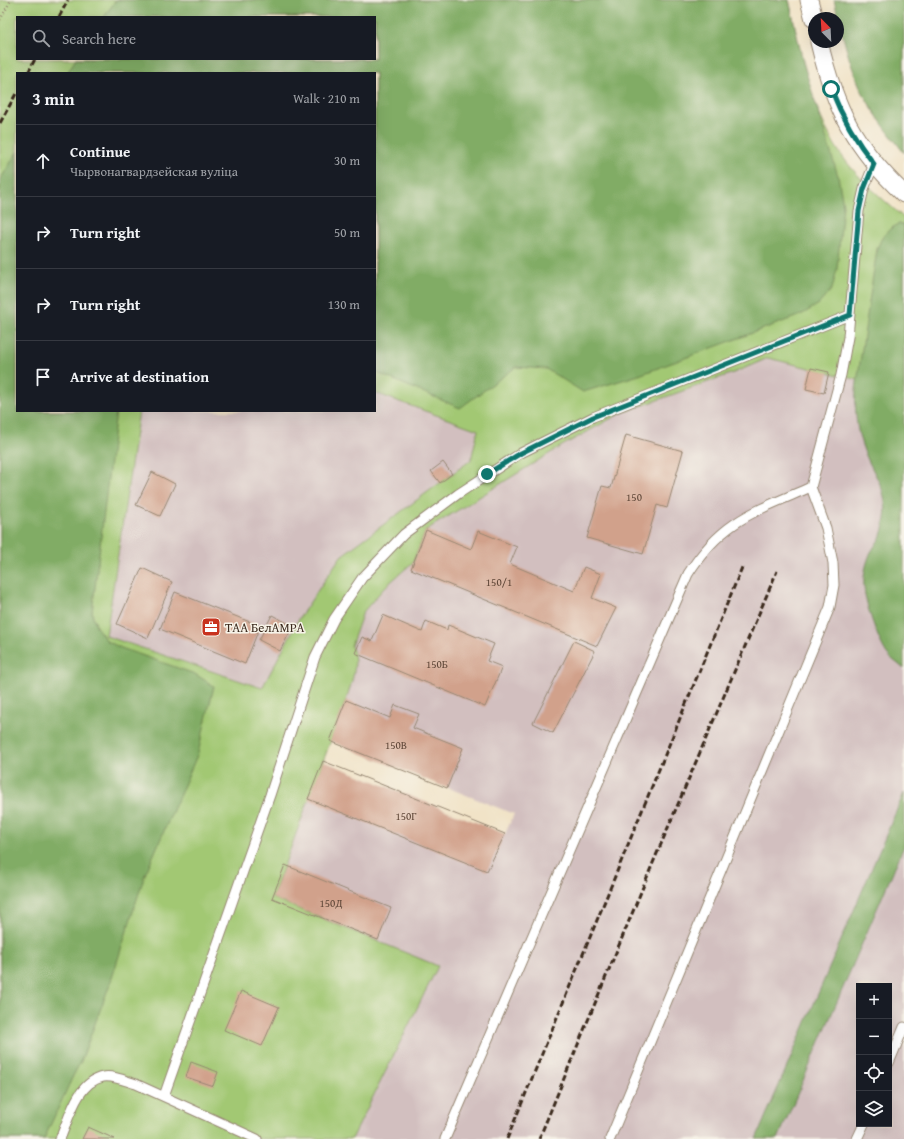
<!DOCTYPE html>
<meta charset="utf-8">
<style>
:root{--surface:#171b24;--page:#20242c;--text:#f1f3f6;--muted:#9ea1a6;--line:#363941}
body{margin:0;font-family:"Gentium Book Plus",serif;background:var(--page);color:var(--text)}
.controls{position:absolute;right:12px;bottom:12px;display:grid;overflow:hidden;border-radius:0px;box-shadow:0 4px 16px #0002}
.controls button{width:36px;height:36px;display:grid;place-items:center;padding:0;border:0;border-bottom:1px solid var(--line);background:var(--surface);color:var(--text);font:20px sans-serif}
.compass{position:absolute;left:808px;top:12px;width:36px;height:36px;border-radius:50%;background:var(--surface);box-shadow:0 4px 16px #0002;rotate:336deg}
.stop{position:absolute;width:12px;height:12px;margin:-9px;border:3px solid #0f766e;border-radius:50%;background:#fff}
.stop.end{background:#0f766e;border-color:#fff;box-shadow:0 1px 4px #0008}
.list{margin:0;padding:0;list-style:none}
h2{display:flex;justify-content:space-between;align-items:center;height:52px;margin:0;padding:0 16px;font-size:17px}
h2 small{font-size:13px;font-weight:400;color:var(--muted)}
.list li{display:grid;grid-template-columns:26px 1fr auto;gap:12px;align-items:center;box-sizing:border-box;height:72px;padding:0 16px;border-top:1px solid var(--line)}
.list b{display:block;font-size:15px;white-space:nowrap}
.list p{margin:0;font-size:13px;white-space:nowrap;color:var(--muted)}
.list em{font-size:13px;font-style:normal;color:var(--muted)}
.icon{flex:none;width:22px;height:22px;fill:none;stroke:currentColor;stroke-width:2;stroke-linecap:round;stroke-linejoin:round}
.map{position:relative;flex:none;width:904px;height:1139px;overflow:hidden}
.search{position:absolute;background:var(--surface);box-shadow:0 4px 16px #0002;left:16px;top:16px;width:360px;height:44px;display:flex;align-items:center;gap:10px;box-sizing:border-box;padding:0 14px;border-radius:0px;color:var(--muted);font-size:15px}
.panel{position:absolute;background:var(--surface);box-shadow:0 4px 16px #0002;left:16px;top:72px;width:360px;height:340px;border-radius:0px}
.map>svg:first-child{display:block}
.industrial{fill:#d2bfbf;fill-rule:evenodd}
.green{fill:#a2c873;stroke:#6e7948;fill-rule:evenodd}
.forest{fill:#81ac65;stroke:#5e6b42}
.building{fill:#d1a18b}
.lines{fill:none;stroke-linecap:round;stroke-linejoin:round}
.lane-casing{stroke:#968672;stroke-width:11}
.street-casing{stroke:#968672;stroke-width:19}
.path{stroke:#968672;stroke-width:2.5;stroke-dasharray:1 3;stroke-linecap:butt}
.lane{stroke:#fff;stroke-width:9}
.street{stroke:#fff;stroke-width:17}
.rail{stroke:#3b2a1e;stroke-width:3;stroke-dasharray:6 3;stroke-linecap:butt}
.route{stroke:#0f766e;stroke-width:5}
.labels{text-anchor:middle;stroke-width:3;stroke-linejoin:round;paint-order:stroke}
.number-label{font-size:11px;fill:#604839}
.poi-label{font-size:13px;fill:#3b2a1e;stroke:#f7f3e8;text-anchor:start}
</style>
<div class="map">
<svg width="904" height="1139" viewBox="0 0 904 1139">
<rect width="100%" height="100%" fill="#f7f3e8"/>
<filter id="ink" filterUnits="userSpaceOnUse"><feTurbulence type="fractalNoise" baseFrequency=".025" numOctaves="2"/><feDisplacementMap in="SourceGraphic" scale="8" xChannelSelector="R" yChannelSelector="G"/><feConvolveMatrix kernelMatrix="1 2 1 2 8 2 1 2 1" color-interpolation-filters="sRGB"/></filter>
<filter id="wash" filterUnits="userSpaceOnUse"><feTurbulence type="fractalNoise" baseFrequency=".012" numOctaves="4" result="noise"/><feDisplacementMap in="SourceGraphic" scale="16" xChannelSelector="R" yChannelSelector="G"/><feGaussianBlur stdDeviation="0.9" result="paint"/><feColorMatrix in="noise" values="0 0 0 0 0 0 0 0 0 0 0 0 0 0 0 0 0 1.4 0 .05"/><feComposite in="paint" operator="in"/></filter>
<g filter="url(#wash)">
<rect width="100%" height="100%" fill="#f1e3c7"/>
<path class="industrial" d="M768 358 904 392V1139H352L438 966 272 898 323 761 505 834 514 814 330 741 346 700 353 675 355 653 351 646 363 612 384 588 413 562 426 530 560 447 621 413 736 372ZM859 986H889V1124H859Z
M375 393 478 430 471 460 440 483 300 617 263 688 106 636 139 411H375Z"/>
<path class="green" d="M0 0H789C801 52 810 108 840 153 857 178 882 198 904 218V391L768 358 736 372 621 413 560 447 426 530 413 562 384 588 363 612 351 646C360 662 351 684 346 700L272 898 438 966 352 1139H0ZM17 17H375V59H17ZM17 73H375V393L478 430 471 460 341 556 300 617 262 688 106 636 139 411H17Z"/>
<path class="forest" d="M116 0H789L803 62 838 176 843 205 837 269 832 289 819 304 801 315 639 375 583 392 546 369 516 367 460 408 375 372V73H67L76 59H375V17H104Z
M834 0H904V153C889 133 872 112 861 89 848 61 841 30 834 0Z
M17 152V411H116L92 613 97 628 107 641 121 648 195 674 214 686 198 753 144 877 111 981 81 1061 73 1076 44 1139H0V180Z
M899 224H904V669C899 664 892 660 888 655 879 644 864 601 864 586 863 576 866 564 870 554 873 548 877 543 880 538 884 528 887 513 885 502 883 486 875 475 868 460 857 437 854 415 856 389L877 249C882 236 886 230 899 224Z
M904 793V846L778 1139H756Z"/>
<g id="blocks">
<path class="building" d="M811 368 829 372 824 393 806 389Z
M626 435 683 451 667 508 657 505 643 554 587 538 602 486 611 488Z
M443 462 452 474 440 483 431 471Z
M152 472 175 484 160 516 136 505Z
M426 530 471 549 478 531 517 547 510 564 574 591 584 567 601 574 592 598 616 608 597 646 411 569Z
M142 568 172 582 148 638 117 624Z
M175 592 260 626 245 664 160 629Z
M272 615 293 626 280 651 259 640Z
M383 615 422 632 426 621 447 630 448 625 494 644 487 661 502 667 485 707 355 653 362 637 372 641Z
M574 641 595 651 553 733 533 723Z
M346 700 390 718 395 705 419 714 413 728 463 748 447 788 330 741Z
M323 761 505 834 487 871 308 799Z
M285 865 391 908 378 940 272 898Z
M241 991 279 1007 262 1046 224 1030Z
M191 1062 218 1072 213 1086 186 1077Z
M88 1127 115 1139H82Z"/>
</g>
</g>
<g filter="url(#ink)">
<use href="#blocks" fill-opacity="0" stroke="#968672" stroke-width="1"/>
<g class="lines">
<defs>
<path id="lane" d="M889 1063 904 1027
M164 1096 270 795 315 657 334 619 362 578 404 534 458 494 521 453 593 417 850 315
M60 1139C69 1119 77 1082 103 1077 113 1075 126 1081 136 1084L257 1139
M445 1139 688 574C722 520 756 511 811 487
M610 1139 830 607 834 585 833 563 826 528 811 487 841 375 848 337 859 211 864 189 874 164
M857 1139 864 1124"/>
<path id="street" d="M809 0 814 19
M819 42C835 109 854 147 904 194"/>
</defs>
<use href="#lane" class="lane-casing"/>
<use href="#street" class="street-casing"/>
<path class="path" d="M0 20 11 0"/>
<use href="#lane" class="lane"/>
<use href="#street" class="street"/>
<path class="rail" d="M59 17 68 0
M28 73 35 59
M0 123 17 92
M507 1139 743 565
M539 1139 650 870 777 571"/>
</g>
</g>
<g class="lines" filter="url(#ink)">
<path class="route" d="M487 474 521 453 593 417 850 315 859 211 864 189 874 164C856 141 842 117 831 89"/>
</g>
<defs>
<symbol id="office-square" viewBox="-11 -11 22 22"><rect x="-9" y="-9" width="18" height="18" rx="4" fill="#c8321e" stroke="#f7f3e8"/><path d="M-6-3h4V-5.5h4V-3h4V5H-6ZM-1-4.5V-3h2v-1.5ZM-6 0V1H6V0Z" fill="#fff"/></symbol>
</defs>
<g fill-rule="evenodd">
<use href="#office-square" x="200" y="616" width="22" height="22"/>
</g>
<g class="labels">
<g class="number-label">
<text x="634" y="501">150</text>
<text x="499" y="586">150/1</text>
<text x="437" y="668">150Б</text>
<text x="396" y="749">150В</text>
<text x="406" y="820">150Г</text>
<text x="331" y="907">150Д</text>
</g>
<g class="poi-label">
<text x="225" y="632">ТАА БелАМРА</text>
</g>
</g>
</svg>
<div class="controls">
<button>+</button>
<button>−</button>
<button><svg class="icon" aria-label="locate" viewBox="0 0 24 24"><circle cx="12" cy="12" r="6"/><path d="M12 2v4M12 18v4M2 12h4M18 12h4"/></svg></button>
<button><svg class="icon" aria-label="layers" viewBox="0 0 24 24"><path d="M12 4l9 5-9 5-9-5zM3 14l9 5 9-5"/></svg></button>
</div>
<svg class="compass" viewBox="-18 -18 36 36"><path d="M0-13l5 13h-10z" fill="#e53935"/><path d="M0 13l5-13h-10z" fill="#9ea1a6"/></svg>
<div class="stop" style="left:831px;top:89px"></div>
<div class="stop end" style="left:487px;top:474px"></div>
<div class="search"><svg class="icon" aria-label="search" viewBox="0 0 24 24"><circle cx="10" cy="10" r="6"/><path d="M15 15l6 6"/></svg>Search here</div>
<section class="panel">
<h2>3 min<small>Walk · 210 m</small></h2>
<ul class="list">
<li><svg class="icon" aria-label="ahead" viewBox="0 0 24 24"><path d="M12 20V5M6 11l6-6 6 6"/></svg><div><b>Continue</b><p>Чырвонагвардзейская вуліца</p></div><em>30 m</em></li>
<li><svg class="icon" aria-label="right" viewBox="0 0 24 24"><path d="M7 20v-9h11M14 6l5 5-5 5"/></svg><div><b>Turn right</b></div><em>50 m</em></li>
<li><svg class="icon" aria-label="right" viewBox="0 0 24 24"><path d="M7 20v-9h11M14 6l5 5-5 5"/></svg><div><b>Turn right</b></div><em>130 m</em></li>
<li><svg class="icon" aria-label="arrive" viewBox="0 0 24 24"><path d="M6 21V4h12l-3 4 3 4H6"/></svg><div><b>Arrive at destination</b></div></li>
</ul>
</section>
</div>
